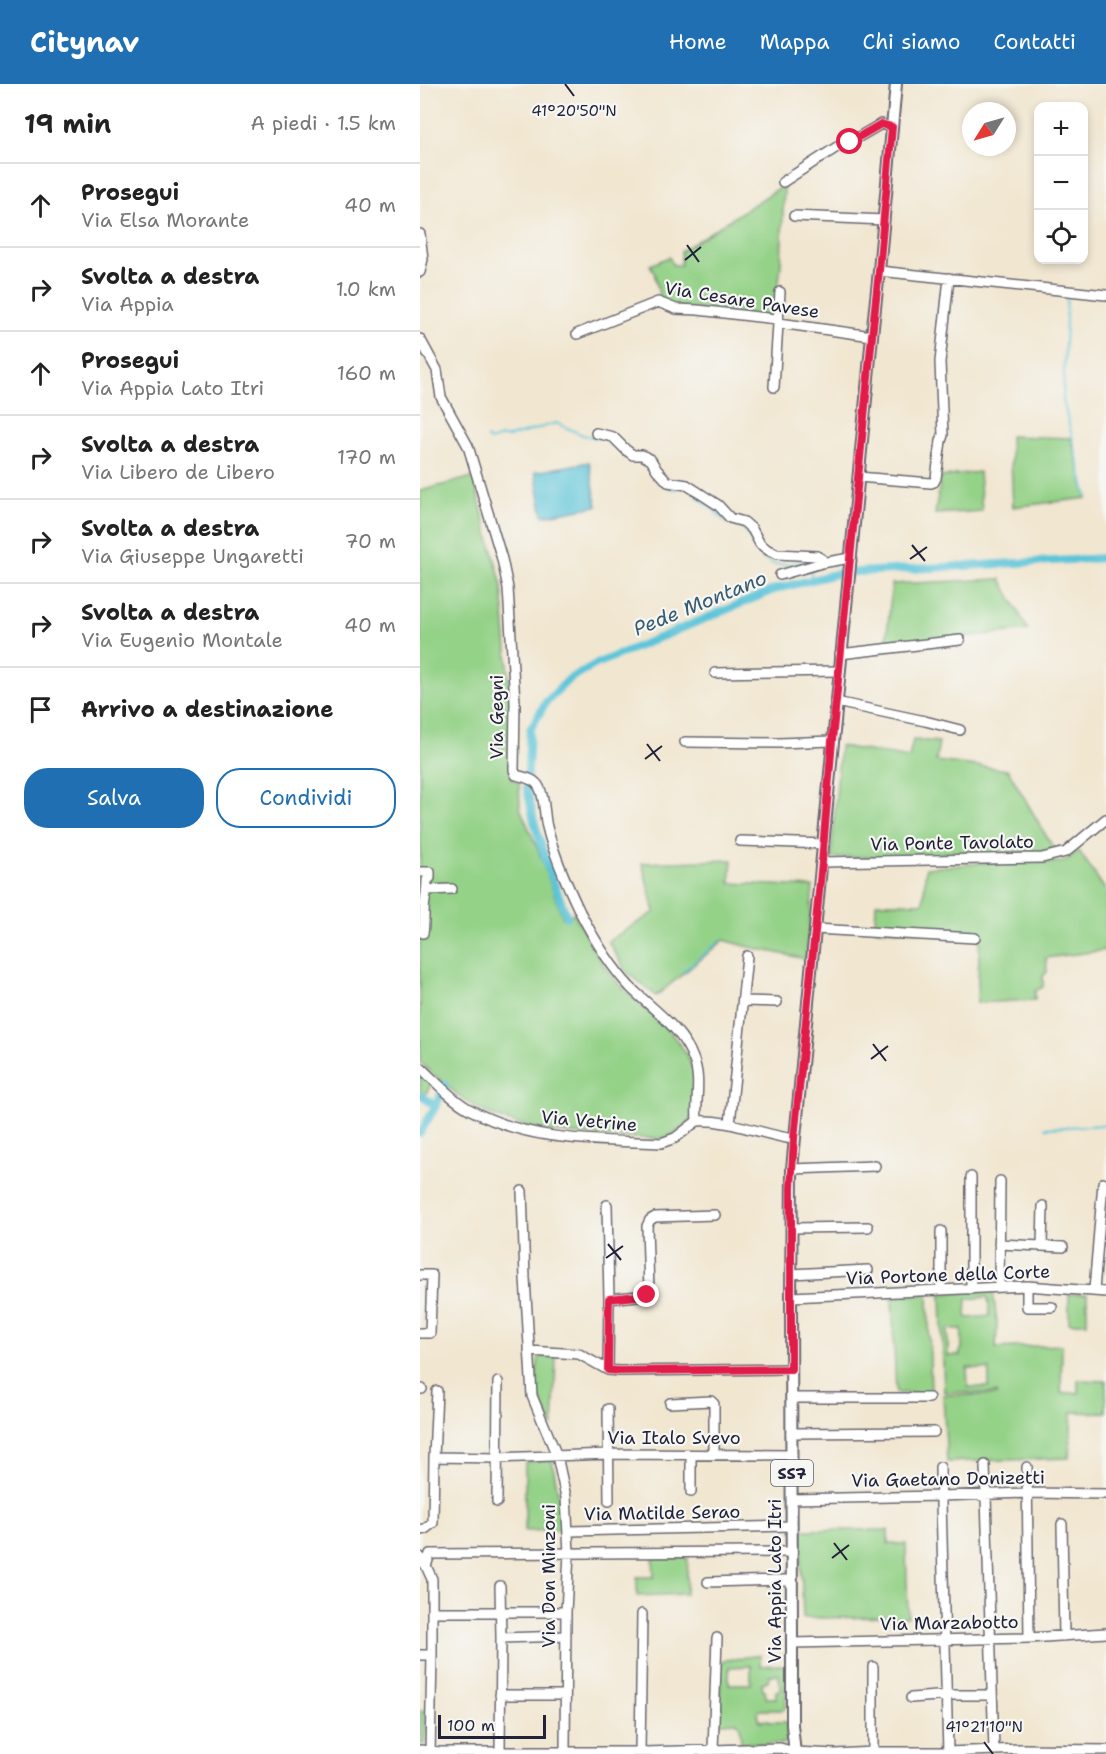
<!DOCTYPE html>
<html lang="it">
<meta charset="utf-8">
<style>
:root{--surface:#fff;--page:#f6f6f6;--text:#222;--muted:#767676;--line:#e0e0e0;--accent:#1f6fb2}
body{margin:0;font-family:"Shantell Sans",sans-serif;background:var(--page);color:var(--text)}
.controls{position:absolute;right:18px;top:18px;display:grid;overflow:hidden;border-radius:12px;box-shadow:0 3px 9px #0003}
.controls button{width:54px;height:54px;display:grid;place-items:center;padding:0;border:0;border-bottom:2px solid var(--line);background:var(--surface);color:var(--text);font:30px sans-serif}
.compass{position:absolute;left:542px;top:18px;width:54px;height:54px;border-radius:50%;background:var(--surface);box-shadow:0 3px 9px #0003;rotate:233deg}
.scale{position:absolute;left:18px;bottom:15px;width:108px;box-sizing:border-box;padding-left:6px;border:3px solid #22223b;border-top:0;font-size:16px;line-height:21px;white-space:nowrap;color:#22223b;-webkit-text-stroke:4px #f6f6f2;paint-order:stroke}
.stop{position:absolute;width:18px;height:18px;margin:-14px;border:4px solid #e11d48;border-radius:50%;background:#fff}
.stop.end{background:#e11d48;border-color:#fff;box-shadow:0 2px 6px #0008}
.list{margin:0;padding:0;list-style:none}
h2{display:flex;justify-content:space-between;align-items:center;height:78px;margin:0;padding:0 24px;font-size:26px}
h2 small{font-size:20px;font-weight:400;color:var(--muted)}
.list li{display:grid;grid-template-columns:39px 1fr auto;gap:18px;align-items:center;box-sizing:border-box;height:84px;padding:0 24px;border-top:2px solid var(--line)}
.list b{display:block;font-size:22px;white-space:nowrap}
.list p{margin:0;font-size:20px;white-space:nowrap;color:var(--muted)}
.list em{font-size:20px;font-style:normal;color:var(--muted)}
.actions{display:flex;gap:12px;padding:18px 24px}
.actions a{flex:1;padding:14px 0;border:2px solid var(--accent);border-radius:24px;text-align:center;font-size:21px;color:var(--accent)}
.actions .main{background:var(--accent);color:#fff}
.icon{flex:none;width:33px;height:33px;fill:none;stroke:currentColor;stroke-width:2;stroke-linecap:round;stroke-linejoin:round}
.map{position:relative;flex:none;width:686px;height:1670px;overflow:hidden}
header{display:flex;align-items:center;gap:36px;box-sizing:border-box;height:84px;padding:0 30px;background:var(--accent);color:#fff}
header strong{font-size:28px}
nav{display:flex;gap:33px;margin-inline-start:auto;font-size:21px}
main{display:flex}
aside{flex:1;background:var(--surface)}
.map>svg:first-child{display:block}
.green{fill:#94d288;stroke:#5b7a62;stroke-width:1.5;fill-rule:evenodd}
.water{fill:#5dc5d9;stroke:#40748a;stroke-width:1.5}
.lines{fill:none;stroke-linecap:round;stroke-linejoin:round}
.stream{stroke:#5dc5d9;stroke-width:2}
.canal{stroke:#5dc5d9;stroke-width:8}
.minor-casing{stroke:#6a676f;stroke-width:12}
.major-casing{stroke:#6a676f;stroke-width:14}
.minor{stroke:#fff;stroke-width:9}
.major{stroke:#fff;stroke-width:10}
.route{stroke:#e11d48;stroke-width:8}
.ticks{fill:none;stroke:#22223b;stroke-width:2}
.labels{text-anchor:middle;stroke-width:4.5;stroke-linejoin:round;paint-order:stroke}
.shield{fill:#f6f6f2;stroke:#626272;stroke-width:1.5}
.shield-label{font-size:16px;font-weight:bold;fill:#22223b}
.street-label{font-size:18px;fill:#22223b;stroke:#f6f6f2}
.water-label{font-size:20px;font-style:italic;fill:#375b72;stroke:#f6f6f2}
.ticks-label{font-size:15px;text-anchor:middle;fill:#22223b;stroke:#f6f6f2;stroke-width:4.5;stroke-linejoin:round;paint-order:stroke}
</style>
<header>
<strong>Citynav</strong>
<nav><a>Home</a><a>Mappa</a><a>Chi siamo</a><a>Contatti</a></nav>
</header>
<main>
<aside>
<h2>19 min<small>A piedi · 1.5 km</small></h2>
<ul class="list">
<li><svg class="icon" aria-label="ahead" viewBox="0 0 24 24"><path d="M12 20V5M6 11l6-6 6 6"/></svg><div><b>Prosegui</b><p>Via Elsa Morante</p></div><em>40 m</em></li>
<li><svg class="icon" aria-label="right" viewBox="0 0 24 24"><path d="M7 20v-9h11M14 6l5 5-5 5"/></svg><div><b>Svolta a destra</b><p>Via Appia</p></div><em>1.0 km</em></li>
<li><svg class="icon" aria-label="ahead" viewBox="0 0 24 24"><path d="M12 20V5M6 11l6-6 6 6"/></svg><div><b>Prosegui</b><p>Via Appia Lato Itri</p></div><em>160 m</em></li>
<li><svg class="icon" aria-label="right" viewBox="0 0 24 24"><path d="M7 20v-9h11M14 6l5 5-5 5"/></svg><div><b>Svolta a destra</b><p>Via Libero de Libero</p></div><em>170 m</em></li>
<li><svg class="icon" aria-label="right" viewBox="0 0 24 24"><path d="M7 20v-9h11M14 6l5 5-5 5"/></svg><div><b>Svolta a destra</b><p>Via Giuseppe Ungaretti</p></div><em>70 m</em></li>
<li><svg class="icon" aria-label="right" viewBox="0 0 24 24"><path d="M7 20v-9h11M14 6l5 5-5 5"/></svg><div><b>Svolta a destra</b><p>Via Eugenio Montale</p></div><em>40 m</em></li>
<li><svg class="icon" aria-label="arrive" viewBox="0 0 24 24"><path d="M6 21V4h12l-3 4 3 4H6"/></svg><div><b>Arrivo a destinazione</b></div></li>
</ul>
<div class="actions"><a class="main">Salva</a><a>Condividi</a></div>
</aside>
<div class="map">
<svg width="686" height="1670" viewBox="0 0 686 1670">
<rect width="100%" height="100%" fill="#f6f6f2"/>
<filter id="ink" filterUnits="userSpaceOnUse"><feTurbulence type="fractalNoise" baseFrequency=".0167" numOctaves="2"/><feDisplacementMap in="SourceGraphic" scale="12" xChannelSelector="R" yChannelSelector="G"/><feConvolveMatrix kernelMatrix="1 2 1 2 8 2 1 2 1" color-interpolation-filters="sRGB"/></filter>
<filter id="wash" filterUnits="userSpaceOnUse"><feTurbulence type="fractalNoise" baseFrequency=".008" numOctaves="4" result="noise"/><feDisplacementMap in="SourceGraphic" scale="24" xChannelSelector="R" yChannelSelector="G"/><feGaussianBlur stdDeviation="1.35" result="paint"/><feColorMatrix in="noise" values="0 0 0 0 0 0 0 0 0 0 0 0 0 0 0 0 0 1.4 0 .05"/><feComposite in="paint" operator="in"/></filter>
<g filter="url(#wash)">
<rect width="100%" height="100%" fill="#f1e6d0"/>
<path class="green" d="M364 101 361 180 355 233 255 223 240 215 234 188 230 181 249 173 253 181H261V167Z
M590 352 651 354 667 414 593 423Z
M559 388 562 427 515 430 521 393Z
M53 393 82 502 91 620V695L99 698 100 724 118 766 143 834 154 829C167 855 181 881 201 902 228 930 264 951 274 990 277 1003 274 1019 273 1032 266 1043 255 1050 243 1055 184 1052 115 1054 61 1026 39 1014 19 995 0 978V407Z
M581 495 608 546 466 561 472 500Z
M493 656 519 658 516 677 588 686 635 767 411 774 420 662 489 674Z
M659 767 686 807V866L626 874 627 888 623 892V903L615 907V916L557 919 560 851 455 845 456 819H503L506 784 563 779 643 778Z
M312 776 310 799 393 803 386 875 329 863 304 856 236 912 205 886 188 857 235 828 222 779Z
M0 989 12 999 5 1011 0 1008Z
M573 1207 577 1239 576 1264 642 1261 641 1309H658V1296L686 1297V1329L652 1328 649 1374 527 1378 523 1311H577V1309L524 1308 521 1210ZM568 1213 570 1232 549 1234 546 1232 547 1215ZM528 1245H542V1265L540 1266V1271L528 1272ZM547 1284 569 1285V1303H548Z
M508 1210 511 1309H476L472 1213Z
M649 1210H667V1239H649Z
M119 1272 136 1274 133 1342C118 1313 113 1305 119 1272Z
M132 1376 145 1446 105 1447V1378Z
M380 1446H468V1460H486L488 1533 383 1534Z
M233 1474H268L266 1510 217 1512V1493H234Z
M340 1571V1582L362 1581 365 1583 366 1623 363 1626H338L339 1637 349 1636V1638H364L367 1639V1656L362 1660 321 1659 320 1642 317 1638 300 1639 301 1577ZM331 1582V1600H309V1583ZM349 1591H359L360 1606 356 1607V1614H346L345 1606H343L342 1599 348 1597Z
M0 1627H5V1660H0Z"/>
<path class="water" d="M169 378 177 422 123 432 115 388Z"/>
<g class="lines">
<path class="stream" d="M647 209 643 316 667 413
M67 354 70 357 81 353H90L136 339 163 351 177 354
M197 363 206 372
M211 374 232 386
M236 391 241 400 253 405 259 404
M275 411 295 427 306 438 323 444 343 474 353 480 369 481 389 476
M391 487V496
M262 888 302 855
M625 1044 686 1041"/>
<path class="canal" d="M147 833 127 781 114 737 107 704 110 646 126 618 149 595 176 580 356 505 419 489 686 474
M0 1011 16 1022
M0 1049 16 1022 25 1001"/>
</g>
</g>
<g filter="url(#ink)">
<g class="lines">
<defs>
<path id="minor" d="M363 98 417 63 430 58 461 40 472 43
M374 132 464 136
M0 150 3 175 0 188
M459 187 686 211
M157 250 238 218 256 225 278 226 356 235 359 239 452 252
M0 255 17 286 21 313 48 362 82 475 88 504 95 618 94 686 96 691C104 693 115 695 119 703 125 712 124 732 127 743 134 772 147 801 160 828 174 855 189 881 210 903 232 925 262 944 273 974 282 995 275 1016 277 1037
M354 303 360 208
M176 349 193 353 206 366 213 371H222L231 376 237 386 248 398 267 401 298 421 310 434 324 438 332 445 340 460 348 466 357 470 397 472 402 475V479L430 474
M438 393 511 399 514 398 516 394 521 357 523 351 520 278 529 194
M360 491 402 479
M420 570 540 556
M295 589 419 587
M416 618 505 637 540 646
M265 658 359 659 412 657
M320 757 404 760
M402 778 622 774 646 768 686 735
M0 788H10V794L7 796C7 804 6 810 5 817 3 827 5 838 3 849
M7 806 32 805
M395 845 555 854
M323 917 357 918
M0 983C15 997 31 1015 49 1025 108 1058 175 1056 241 1059L255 1054 277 1037
M277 1037C310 1035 342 1051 374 1055
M310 1040 327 872
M372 1085 455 1082
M102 1107 105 1194 112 1312 137 1372 146 1413 149 1469 146 1528 145 1668
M187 1121 189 1215 188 1286
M371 1144 448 1143
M579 1160 643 1163
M622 1162 623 1122
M371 1190 448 1186
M0 1191H12L10 1249H0
M607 1202V1223H632
M579 1203 580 1097
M551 1205V1093
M521 1206V1147
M674 1206 683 1099
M371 1213 607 1202 686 1208
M189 1215 227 1211 229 1207 227 1142 230 1136 235 1133 295 1131
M109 1267 159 1270 188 1286 199 1287 371 1285
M0 1305H2
M371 1314H509
M250 1319 291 1317 294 1320V1371
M188 1325 189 1417
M371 1349 514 1348
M271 1372V1408
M14 1373 77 1374 190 1370 372 1371
M565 1381 574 1666
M520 1383 528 1668
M607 1383 609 1554
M372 1415 521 1412 608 1409 686 1410
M77 1418 78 1298
M642 1440 644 1552
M0 1446 5 1445 13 1439 14 1373 17 1307
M149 1447 372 1442
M0 1473 6 1482 12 1495V1571L10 1670
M6 1482 10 1470 372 1468
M288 1498 365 1496 372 1497
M80 1502 81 1554 80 1668
M12 1528H146
M81 1554 146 1552
M372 1559 609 1554 686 1549
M0 1571H12
M80 1611H145
M491 1614 530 1611H572
M0 1666 20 1668H225L360 1664 375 1668 415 1670 453 1668H528L600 1665 686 1666
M293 1666 297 1554
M220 1668 222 1530
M453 1668V1583"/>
<path id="major" d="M375 1670 372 1641V1559L371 1213 372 1085 452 252 459 187 476 0"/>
</defs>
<use href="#minor" class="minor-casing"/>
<use href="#major" class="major-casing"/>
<use href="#minor" class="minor"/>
<use href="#major" class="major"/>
</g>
</g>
<g class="lines" filter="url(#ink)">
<path class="route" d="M227 1211 189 1215 188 1286 199 1287 371 1285V1103L374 1055 402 778 412 657 452 252 459 187 472 43 461 40 430 58"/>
</g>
<path class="ticks" d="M145 0 154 12M267 161 279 178M265 176 281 163M492 461 505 477M490 475 507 463M227 660 240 677M225 675 242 662M453 960 466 977M451 975 468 962M188 1160 201 1176M186 1174 203 1162M414 1459 427 1476M412 1474 429 1461M564 1658 573 1670"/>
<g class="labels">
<rect class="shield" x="351" y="1376" width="42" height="26" rx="4.5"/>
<g class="shield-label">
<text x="372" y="1395">SS7</text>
</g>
<g class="street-label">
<text transform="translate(322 216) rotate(9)" y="6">Via Cesare Pavese</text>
<text transform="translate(77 633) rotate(-90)" y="6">Via Gegni</text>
<text transform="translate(532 759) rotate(-1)" y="6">Via Ponte Tavolato</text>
<text transform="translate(169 1037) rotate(5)" y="6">Via Vetrine</text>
<text transform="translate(528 1191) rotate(-2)" y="6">Via Portone della Corte</text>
<text x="254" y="1360">Via Italo Svevo</text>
<text transform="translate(528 1395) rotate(-1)" y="6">Via Gaetano Donizetti</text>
<text transform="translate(242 1429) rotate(-1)" y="6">Via Matilde Serao</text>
<text transform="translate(129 1492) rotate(-90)" y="6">Via Don Minzoni</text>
<text transform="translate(355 1497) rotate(-90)" y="6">Via Appia Lato Itri</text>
<text transform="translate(529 1539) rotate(-1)" y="6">Via Marzabotto</text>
</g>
<g class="water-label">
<text transform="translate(280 519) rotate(-22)" y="7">Pede Montano</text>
</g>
</g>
<g class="ticks-label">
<text x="154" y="32">41°20'50"N</text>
<text x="564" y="1648">41°21'10"N</text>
</g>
</svg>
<div class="controls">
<button>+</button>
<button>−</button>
<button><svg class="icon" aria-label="locate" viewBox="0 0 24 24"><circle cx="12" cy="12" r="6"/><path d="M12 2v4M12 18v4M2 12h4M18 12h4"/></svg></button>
</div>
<svg class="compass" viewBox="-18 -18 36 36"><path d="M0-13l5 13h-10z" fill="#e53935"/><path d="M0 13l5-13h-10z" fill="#767676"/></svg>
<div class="scale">100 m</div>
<div class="stop" style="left:430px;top:58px"></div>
<div class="stop end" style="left:227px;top:1211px"></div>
</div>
</main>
